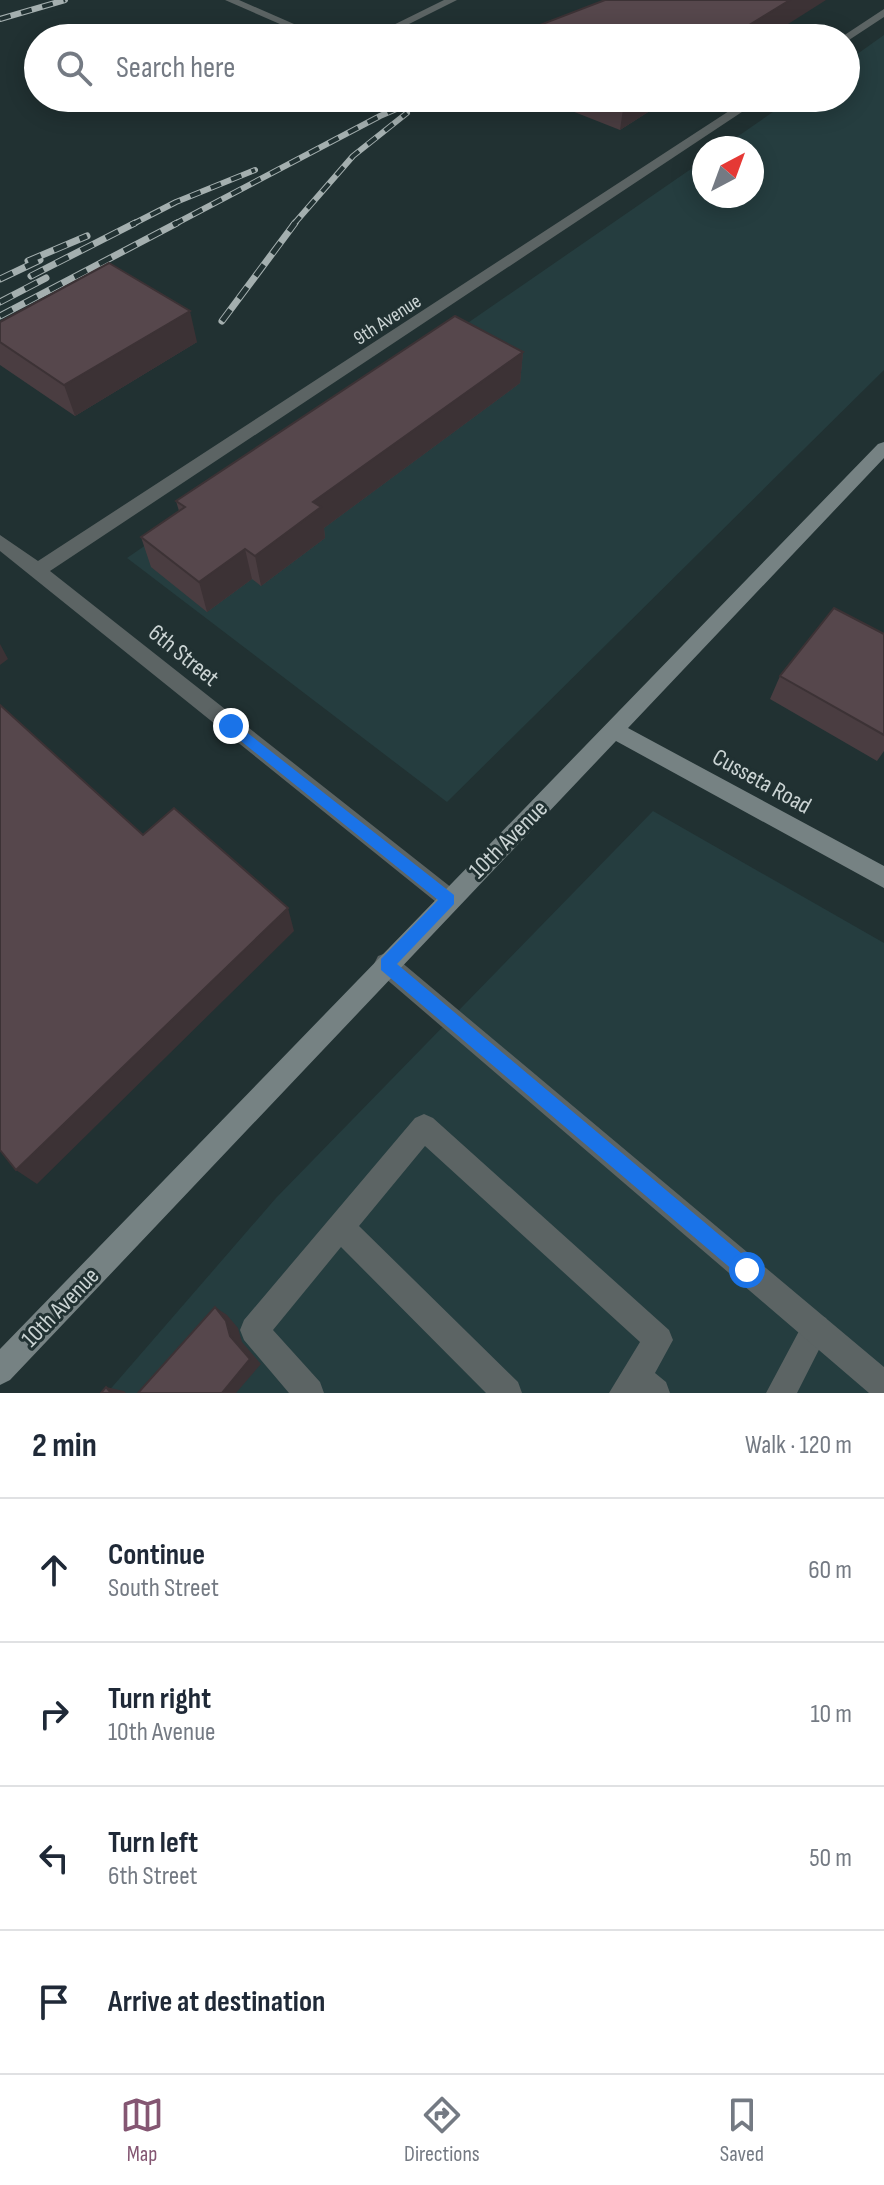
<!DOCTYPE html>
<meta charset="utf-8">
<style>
:root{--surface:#fff;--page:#f2f2f3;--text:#1f2937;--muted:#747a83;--line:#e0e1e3;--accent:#845672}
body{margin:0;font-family:"Sofia Sans Condensed",sans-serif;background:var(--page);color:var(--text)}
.compass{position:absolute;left:692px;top:136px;width:72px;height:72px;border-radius:50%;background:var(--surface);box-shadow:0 4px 20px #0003;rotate:41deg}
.stop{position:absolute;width:24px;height:24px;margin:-18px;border:6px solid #1a73e8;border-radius:50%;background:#fff}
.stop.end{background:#1a73e8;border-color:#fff;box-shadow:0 2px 8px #0008}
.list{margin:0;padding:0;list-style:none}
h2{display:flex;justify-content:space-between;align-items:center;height:104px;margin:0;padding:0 32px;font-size:34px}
h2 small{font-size:26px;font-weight:400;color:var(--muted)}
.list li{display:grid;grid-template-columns:52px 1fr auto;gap:24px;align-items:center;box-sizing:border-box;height:144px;padding:0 32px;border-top:2px solid var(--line)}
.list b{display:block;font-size:30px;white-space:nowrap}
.list p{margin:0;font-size:26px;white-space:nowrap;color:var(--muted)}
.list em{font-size:26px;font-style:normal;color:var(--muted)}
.icon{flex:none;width:44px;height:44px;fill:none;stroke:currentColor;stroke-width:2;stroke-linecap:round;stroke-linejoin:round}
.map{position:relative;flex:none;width:884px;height:1393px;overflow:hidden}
.search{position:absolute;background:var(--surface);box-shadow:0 4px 20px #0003;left:24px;right:24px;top:24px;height:88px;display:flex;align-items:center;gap:20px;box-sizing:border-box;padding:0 28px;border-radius:44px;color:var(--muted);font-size:30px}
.sheet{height:680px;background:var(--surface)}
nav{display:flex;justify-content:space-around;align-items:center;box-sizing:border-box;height:112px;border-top:2px solid var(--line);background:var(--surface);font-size:22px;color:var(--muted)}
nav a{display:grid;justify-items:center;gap:4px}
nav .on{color:var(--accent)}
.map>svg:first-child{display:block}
.built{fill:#253d3f}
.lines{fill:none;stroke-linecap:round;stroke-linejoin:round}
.lane{fill:#5c6464;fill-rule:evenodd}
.street{fill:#5c6464;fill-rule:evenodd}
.secondary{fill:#768283;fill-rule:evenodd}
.rail-far1-casing{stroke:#a4afaf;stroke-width:6}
.rail-casing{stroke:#a4afaf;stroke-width:7}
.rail-far1{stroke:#213132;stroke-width:4;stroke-dasharray:11;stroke-linecap:butt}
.rail{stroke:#213132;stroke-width:5;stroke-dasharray:14;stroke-linecap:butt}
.wall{fill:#4a3d41}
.shaded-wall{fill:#3c3235}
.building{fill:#56474c;stroke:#3c3235;stroke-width:2}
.route{fill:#1a73e8}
.labels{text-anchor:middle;stroke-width:6;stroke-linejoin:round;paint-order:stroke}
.far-street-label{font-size:20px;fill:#cbd4d4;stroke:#213132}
.street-label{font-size:24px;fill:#cbd4d4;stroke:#213132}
</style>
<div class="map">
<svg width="884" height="1393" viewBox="0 0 884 1393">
<rect width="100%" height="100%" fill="#213132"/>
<path class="built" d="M884 35V370L447 802 127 558 704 160V196H752V148H721L793 98H846V62Z
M653 811 884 943V1393H107L276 1198Z"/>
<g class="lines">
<path class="lane" d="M424 1114 433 1118 669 1330 673 1340 655 1373 666 1382 670 1393H609L640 1342 425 1146 359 1226 518 1382 522 1393H486L341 1247 273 1330 320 1382 324 1393H289L244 1340 240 1330 244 1320 415 1118Z
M816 1314 826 1318 830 1328 797 1393H766L806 1318Z"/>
<path class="street" d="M225 0H239L326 38H312Z
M444 0H457L381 38H367Z
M884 9V17L849 40 840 38Z
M749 98H763L50 571 457 892 460 899 457 906 449 910 441 906 0 551V535L38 561Z
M386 953 394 956 884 1367V1393H869L378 972 374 964 378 956Z"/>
<path class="secondary" d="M884 442V458L628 728 884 866V888L616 741 10 1380 0 1385V1349L878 444Z"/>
<defs>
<path id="rail-far1" d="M0 19 65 0
M131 225 176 202 255 170
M173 225 380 116 422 98
M293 225 353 156 407 113"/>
<path id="rail" d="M28 261 87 236
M31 276 135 223
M0 279 40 260
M0 302 46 278
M0 316 177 223
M222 321 295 223"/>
</defs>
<use href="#rail-far1" class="rail-far1-casing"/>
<use href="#rail" class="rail-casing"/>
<use href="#rail-far1" class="rail-far1"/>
<use href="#rail" class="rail"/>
</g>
<path class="wall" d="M539 98H670L620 130Z
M0 322 197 342 75 416 0 365Z
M523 352 520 383 324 528 325 538 261 586 252 579 207 612 151 567 141 537 179 511 176 501Z
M884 634V751L877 761 770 699 780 676Z"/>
<path class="shaded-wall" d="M790 0H826L766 38H728Z
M630 98H670L620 130 624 102Z
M190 311 197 342 75 416 64 385Z
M523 352 520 383 324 528 325 538 261 586 255 556 313 502Z
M245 549 252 579 207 612 199 582Z
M0 644 8 659 0 665Z
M288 908 294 931 37 1184 16 1170Z
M215 1307 227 1315 238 1328 242 1342 261 1364 236 1393H222L230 1336Z
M106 1387 124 1391 126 1393H111Z"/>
<path class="building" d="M605 0H790L728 38H506Z
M614 98H630L624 102Z
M109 263 190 311 64 385 0 342V322Z
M455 316 523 352 313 502 321 507 255 556 245 549 199 582 141 537 185 507 176 501Z
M834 608 884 634V735L780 676Z
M0 705 143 835 174 808 288 908 16 1170 0 1150Z
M215 1307 226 1321 230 1336 250 1359 222 1393H138Z
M106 1387 111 1393H101Z"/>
<path class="route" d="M231 720 454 895V904L397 964 754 1264 756 1270 754 1277 747 1279 741 1277 381 970V959L438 900 226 729 224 726Z"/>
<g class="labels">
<g class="far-street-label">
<text transform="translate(387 319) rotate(-33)" y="7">9th Avenue</text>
</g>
<g class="street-label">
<text transform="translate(184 655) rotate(39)" y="8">6th Street</text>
<text transform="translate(762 781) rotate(29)" y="8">Cusseta Road</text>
<text transform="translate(508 839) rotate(-45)" y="8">10th Avenue</text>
<text transform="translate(60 1307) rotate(-46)" y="8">10th Avenue</text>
</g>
</g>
</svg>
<svg class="compass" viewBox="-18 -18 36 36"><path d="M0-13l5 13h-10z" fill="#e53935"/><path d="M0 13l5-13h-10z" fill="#747a83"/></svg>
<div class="stop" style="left:747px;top:1270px"></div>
<div class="stop end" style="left:231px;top:726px"></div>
<div class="search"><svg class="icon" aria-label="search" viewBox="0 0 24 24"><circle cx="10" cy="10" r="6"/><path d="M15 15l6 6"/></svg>Search here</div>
</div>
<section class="sheet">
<h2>2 min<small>Walk · 120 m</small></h2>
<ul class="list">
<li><svg class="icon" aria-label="ahead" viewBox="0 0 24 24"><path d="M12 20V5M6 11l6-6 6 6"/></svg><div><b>Continue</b><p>South Street</p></div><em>60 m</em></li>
<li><svg class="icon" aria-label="right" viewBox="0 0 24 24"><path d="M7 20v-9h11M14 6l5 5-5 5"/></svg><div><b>Turn right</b><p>10th Avenue</p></div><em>10 m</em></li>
<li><svg class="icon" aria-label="left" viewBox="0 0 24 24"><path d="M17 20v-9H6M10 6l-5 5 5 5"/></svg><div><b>Turn left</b><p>6th Street</p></div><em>50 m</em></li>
<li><svg class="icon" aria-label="arrive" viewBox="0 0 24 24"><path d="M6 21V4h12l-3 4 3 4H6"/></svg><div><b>Arrive at destination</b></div></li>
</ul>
</section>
<nav>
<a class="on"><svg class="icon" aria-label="map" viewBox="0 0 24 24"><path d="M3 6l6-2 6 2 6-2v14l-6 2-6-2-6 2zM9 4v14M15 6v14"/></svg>Map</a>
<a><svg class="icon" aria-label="directions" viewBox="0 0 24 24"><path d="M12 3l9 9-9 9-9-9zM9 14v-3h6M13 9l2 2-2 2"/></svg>Directions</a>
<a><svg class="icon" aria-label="saved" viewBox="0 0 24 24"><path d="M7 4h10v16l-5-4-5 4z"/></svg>Saved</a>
</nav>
